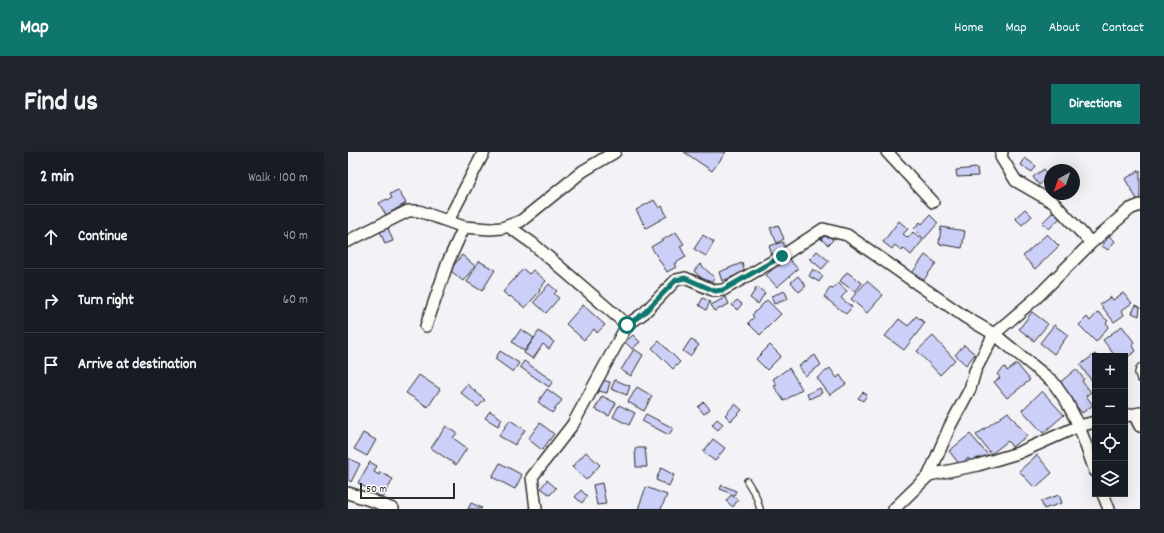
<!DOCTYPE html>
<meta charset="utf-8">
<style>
:root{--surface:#171b24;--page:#20242c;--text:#f1f3f6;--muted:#9ea1a6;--line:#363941;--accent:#0f766e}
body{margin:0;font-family:Dekko,sans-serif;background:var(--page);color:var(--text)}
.controls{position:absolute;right:12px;bottom:12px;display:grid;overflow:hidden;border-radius:0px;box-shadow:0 4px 16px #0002}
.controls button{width:36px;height:36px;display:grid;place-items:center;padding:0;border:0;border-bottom:1px solid var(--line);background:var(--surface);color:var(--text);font:20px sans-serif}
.compass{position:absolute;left:696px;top:12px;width:36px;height:36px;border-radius:50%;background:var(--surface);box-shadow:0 4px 16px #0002;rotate:220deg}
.scale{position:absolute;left:12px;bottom:10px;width:95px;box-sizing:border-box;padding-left:4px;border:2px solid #2b2b2b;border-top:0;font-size:11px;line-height:14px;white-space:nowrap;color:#2b2b2b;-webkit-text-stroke:3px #fdfcf7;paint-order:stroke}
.stop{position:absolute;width:12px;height:12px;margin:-9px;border:3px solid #0f766e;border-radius:50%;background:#fff}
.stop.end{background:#0f766e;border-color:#fff;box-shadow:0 1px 4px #0008}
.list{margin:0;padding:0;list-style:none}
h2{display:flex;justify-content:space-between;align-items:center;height:52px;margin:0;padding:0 16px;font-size:17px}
h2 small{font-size:13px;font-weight:400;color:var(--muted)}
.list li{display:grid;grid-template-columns:26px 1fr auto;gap:12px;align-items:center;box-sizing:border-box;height:64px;padding:0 16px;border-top:1px solid var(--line)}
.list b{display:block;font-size:15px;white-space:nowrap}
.list em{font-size:13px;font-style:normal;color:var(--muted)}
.icon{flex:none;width:22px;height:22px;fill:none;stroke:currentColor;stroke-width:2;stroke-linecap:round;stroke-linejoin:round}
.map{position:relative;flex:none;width:792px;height:357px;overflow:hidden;border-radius:0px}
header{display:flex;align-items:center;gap:24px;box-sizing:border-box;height:56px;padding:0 20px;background:var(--accent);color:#fff}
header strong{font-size:19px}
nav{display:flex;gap:22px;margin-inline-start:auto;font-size:14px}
.intro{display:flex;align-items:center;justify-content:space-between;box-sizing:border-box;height:96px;padding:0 24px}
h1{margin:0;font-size:28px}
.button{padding:10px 18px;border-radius:0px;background:var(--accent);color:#fff;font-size:14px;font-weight:700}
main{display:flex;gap:24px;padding:0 24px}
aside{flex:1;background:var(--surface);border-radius:0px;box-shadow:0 4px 16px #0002}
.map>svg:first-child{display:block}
.building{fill:#cccff7;stroke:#2b2b2b}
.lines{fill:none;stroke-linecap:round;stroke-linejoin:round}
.service-casing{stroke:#2b2b2b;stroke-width:8}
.minor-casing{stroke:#2b2b2b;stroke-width:14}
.service{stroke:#fdfcf7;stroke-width:5.5}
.minor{stroke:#fdfcf7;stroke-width:11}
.route{stroke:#0f766e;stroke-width:5}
</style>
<header>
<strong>Map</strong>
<nav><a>Home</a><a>Map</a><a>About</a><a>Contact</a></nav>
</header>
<div class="intro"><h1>Find us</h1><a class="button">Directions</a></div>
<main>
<aside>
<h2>2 min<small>Walk · 100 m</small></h2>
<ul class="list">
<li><svg class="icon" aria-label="ahead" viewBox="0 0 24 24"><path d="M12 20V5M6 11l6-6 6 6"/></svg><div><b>Continue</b></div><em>40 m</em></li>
<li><svg class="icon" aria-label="right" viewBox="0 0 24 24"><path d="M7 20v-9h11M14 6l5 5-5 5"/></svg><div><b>Turn right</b></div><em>60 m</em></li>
<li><svg class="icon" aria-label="arrive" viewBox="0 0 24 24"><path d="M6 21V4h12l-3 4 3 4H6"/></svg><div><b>Arrive at destination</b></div></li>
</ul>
</aside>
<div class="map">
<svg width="792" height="357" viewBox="0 0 792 357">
<rect width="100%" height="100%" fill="#f3f3f7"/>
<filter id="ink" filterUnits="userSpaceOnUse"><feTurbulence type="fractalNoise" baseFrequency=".025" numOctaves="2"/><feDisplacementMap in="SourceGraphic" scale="8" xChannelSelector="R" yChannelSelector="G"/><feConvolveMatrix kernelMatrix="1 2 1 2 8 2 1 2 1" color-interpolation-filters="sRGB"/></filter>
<g filter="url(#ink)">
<path class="building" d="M336 0H378L364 19Z
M677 6 688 14 684 20 673 13Z
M629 16 630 24 609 25 608 18Z
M696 17 702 25 691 33 685 25Z
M792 18V48L790 49 777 27Z
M50 38 58 51 38 63 31 51 39 47 40 48 44 46 42 42Z
M306 48 311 56 314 54 319 64 298 76 288 58Z
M677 57 684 64 674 73 667 66Z
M705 60 712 66 701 77 694 71Z
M582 63 590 71 576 87 566 77 572 70 574 72Z
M551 69 560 77 555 82 560 86 565 80 575 88 563 103 555 96 554 99 547 93 544 97 535 90Z
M430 73 436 87 429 91 422 76Z
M593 75 617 79 614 96 591 92Z
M40 76 45 89 37 92 32 79Z
M328 80 336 92 332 94 338 105 326 112 328 115 319 120 303 95Z
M479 82 485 88 480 93 473 87Z
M699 82 711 94 687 117 675 104Z
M355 83 366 90 358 104 346 97Z
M761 84 767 89 760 98 754 94Z
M435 90 437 96 427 99 428 101 424 103 421 94Z
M469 99 481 109 474 117 462 107Z
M114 103 127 114 115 129 102 118Z
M577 103 588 111 575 129 564 121Z
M439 105 450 117 429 135 418 123Z
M131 109 147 118 134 139 119 130Z
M394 111 397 120 374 129 371 120Z
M352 112 367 126 361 133 346 119Z
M175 117 181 122 185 118 198 129 191 138 192 139 177 156 162 144 161 145 155 140Z
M465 117 475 124 471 130 461 124Z
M499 120 514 131 507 140 492 129Z
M450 124 458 134 451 140 443 130Z
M519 129 535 143 519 161 503 147Z
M490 131 499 139 493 146 504 155 498 162 476 145 482 136 485 137Z
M201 132 209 139 206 142 211 146 198 161 186 150Z
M409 135 417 141 410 152 402 146Z
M437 139 440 147 426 152 423 144Z
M775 141 784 151 774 158 776 163 766 170 752 152 763 145 765 148Z
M378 145 381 152 367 159 363 153Z
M355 146 362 150 358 158 351 153Z
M389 148 394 152 389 158 384 153Z
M419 148 433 162 412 183 400 171 406 165 404 163Z
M235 153 257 173 249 181 246 177 236 188 218 172Z
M788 153 792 155 791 164 784 161Z
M684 160 700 172 686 189 671 177Z
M750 160 760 169 758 171 761 174 748 190 731 173 739 165 742 169Z
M568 164 577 171 556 198 537 184 551 167 560 174Z
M706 173 720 183 706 202 692 191Z
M774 174 786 190 784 192 788 199 777 207V204H767L755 188Z
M173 177 186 186 176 199 164 190Z
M191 179 206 190 201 197 195 192 185 207 176 201Z
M285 183 292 190 284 197 277 190Z
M585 184 607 208 592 223 569 199Z
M343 187 351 193 342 204 335 199Z
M311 189 332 210 325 217 304 196Z
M422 193 433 204 419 218 408 207Z
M616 193 627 202 618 213 607 203Z
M286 197 295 203 283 224 273 218Z
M152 199 171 211 165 220 147 207Z
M747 202 749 204H747V224L743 228 732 213Z
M467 203 473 213 457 224 451 214Z
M176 209 205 229 201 235 172 215Z
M669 212 682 228 659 246 646 230 652 226 649 222 657 215 659 219Z
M441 216 454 237 436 249 426 234 429 233 425 227Z
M482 216 489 226 492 223 498 232 482 243 469 226Z
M728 217 736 227 734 229 743 240 738 244 745 253 734 261 710 232Z
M71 223 92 237 80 255 58 241Z
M254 228 262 230 259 241 251 239Z
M267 228 282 234 279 243 263 237Z
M119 232 137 248 130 255 112 240Z
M289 235 304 244 296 259 280 250Z
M472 236 474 241 461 247 459 242Z
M199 237 214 248 204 261 190 250Z
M694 239 716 263 695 281 674 258Z
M515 240 519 243 515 249 510 246Z
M254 244 268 251 261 264 247 257Z
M356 250 362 257 356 262 350 255Z
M387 252 394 258 383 269 377 263Z
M271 253 287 261 281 273 265 265Z
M142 259 154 267 150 274 137 266Z
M660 260 679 284 664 295 660 289 643 302 628 283Z
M298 262 325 276 321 283 294 269Z
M369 267 375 272 370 278 364 273Z
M162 268 177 278 167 293 151 284Z
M192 271 206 282 194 298 180 287Z
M98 274 109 281 105 286 119 296 108 313 83 296Z
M15 281 28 288 19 304 6 297Z
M622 282 640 303 632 309 625 311 620 306 612 313 601 299Z
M365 287 377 296 367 309 355 300Z
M287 296H297L299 315H288Z
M238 300 252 313 238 328 224 315Z
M689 303 704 321 687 336 671 319Z
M0 306 12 312 3 330 0 328Z
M22 310 29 314 26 320 31 323 32 320 45 327 35 346 10 331Z
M152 311 174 323 167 337 144 325Z
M313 316 326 323 321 334 308 328Z
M199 328 208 336 202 343 193 336Z
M254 331 258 352 249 353 245 333Z
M374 333 388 339 386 343 372 337Z
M298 335 319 343 313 357H290Z
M233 338 239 344 234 351 227 345Z
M383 343 390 348 385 355 378 349Z
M711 343 714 351 696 357 693 349Z
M123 351 134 356 133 357H120Z"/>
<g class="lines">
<defs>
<path id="service" d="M792 215 790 221 792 227
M399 329 408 344 412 357"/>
<path id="minor" d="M539 0 585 50
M100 69 136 0
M160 74 184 91 279 173
M0 89 60 59H71L116 75 142 77 154 76 173 69 235 19 267 0
M743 91 782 57 792 53
M78 174 100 110 116 75
M786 262 792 274
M777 264 792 261
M581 323 602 274 622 237 627 219 646 182 705 230 719 250 731 274 747 319
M0 341 25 349 45 357
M755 342 761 357
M188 357 184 325 225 272 279 173 296 161 328 128 337 126 367 139 375 138 434 104 475 77 499 83 617 165 646 182 688 146 743 91 706 51 668 29 653 5 654 0
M546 357 581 323 630 313 670 301 731 274 747 270"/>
</defs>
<use href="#service" class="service-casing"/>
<use href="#minor" class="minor-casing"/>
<use href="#service" class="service"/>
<use href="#minor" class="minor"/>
</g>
</g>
<g class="lines" filter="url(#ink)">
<path class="route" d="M279 173 296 161 328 128 337 126 367 139 375 138 434 104"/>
</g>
</svg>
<div class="controls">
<button>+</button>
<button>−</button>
<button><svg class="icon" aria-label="locate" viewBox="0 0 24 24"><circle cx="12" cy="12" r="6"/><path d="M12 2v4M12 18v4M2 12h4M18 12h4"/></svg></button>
<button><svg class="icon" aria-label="layers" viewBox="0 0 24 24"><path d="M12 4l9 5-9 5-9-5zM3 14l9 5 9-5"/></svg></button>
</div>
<svg class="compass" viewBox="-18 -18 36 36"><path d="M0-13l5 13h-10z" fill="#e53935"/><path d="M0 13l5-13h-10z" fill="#9ea1a6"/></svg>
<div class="scale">50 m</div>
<div class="stop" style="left:279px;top:173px"></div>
<div class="stop end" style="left:434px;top:104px"></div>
</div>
</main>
